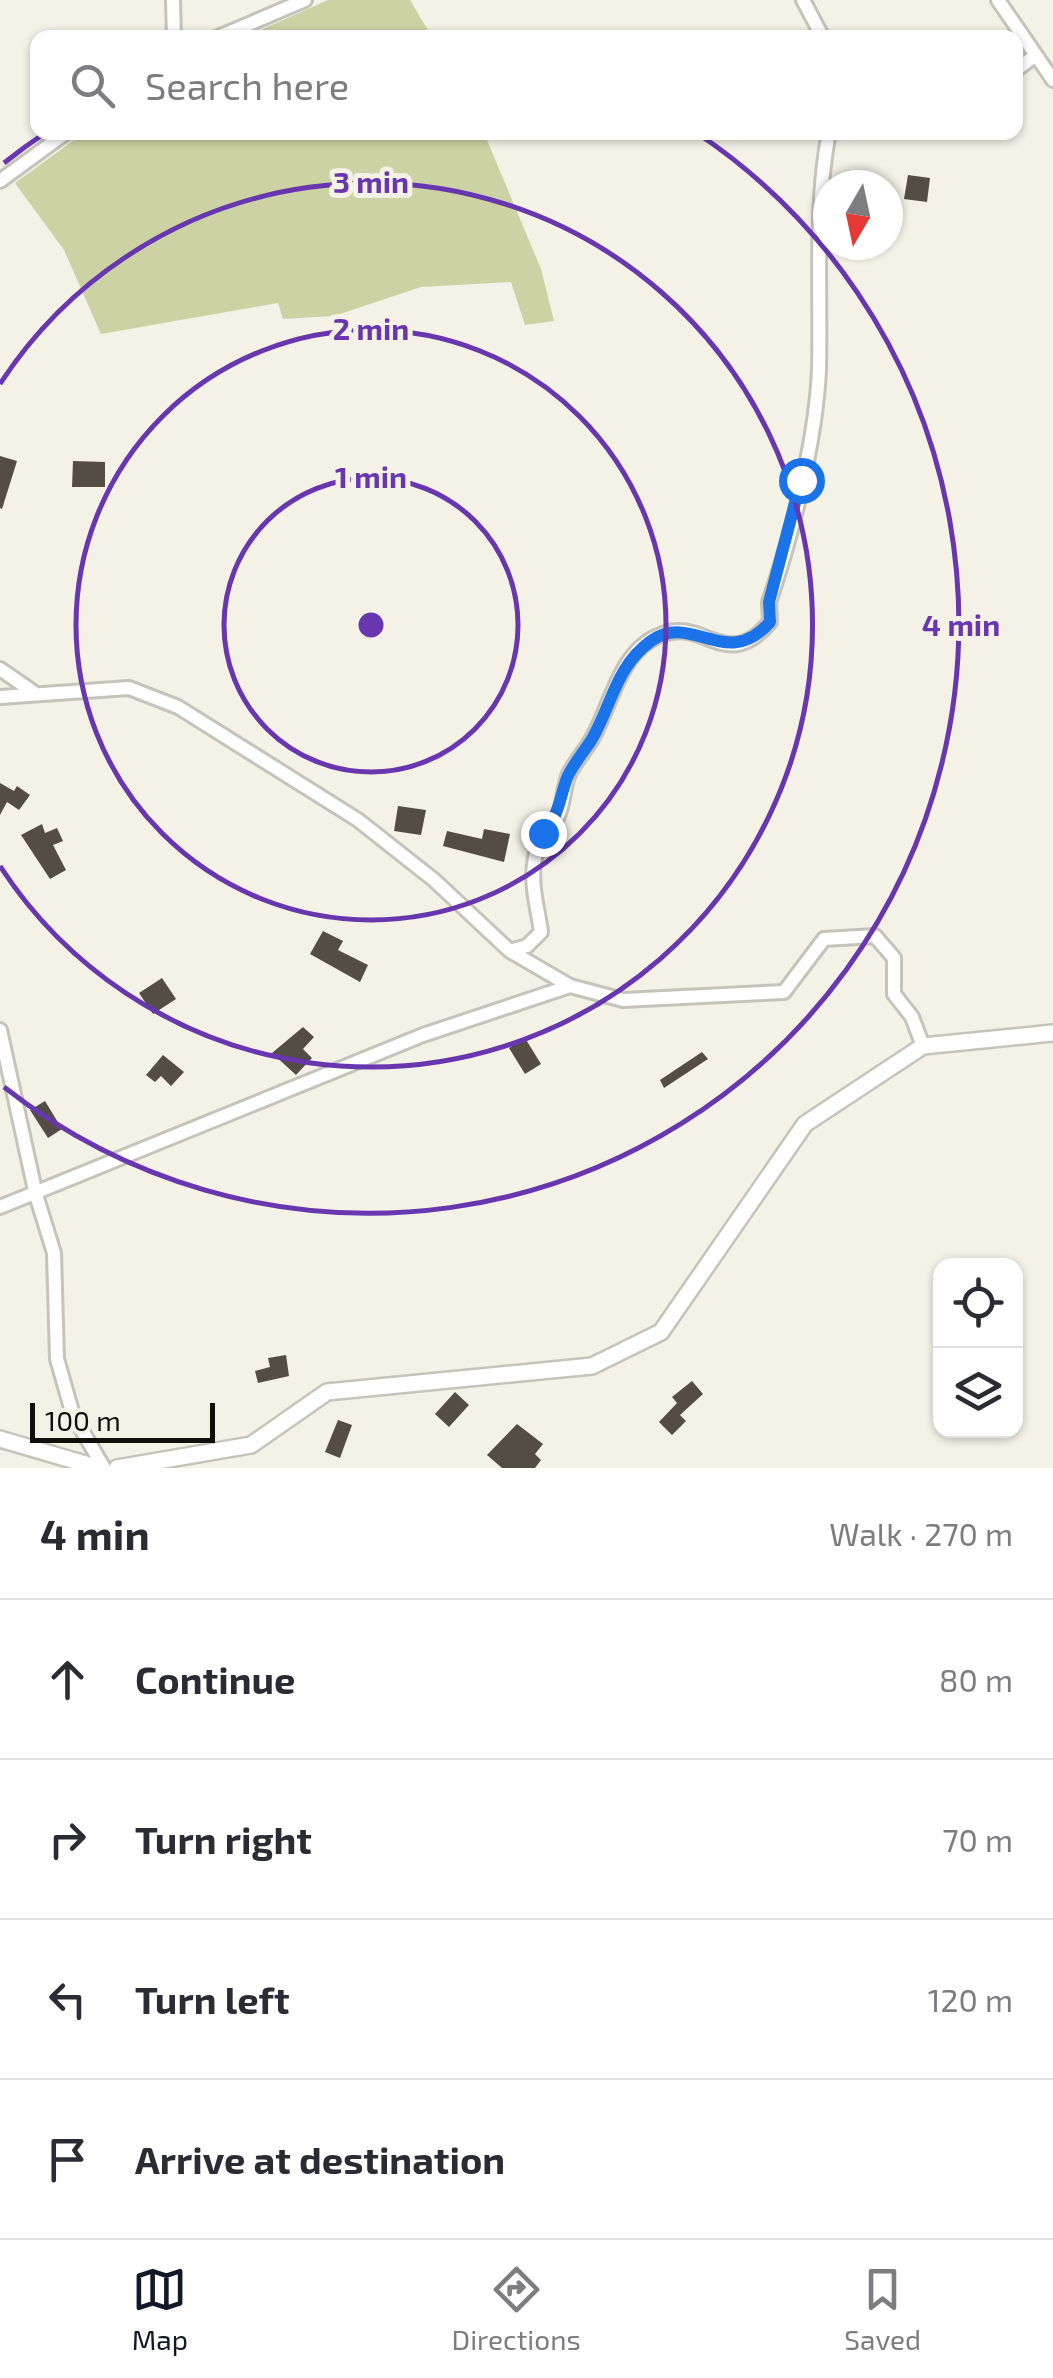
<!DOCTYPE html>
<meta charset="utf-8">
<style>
:root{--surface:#fff;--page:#f2f2f3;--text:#2b2b33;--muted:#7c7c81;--line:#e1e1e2;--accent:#111827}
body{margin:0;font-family:"Exo 2",sans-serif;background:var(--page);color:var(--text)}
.controls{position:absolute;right:30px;bottom:30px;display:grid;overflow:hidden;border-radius:20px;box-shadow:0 2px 8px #0004}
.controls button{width:90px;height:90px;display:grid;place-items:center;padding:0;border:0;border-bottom:2px solid var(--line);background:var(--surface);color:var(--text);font:50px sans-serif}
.compass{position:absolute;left:813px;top:170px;width:90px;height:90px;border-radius:50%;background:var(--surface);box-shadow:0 2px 8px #0004;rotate:189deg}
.scale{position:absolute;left:30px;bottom:25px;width:185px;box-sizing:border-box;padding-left:10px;border:5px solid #100f0c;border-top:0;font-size:28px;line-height:35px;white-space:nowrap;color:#100f0c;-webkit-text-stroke:8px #f4f1e7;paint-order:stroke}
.stop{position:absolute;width:30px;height:30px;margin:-22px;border:8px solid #1a73e8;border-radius:50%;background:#fff}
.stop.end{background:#1a73e8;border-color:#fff;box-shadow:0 2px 10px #0008}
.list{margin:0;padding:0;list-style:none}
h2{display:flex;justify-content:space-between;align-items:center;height:130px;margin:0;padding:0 40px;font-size:42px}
h2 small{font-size:32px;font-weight:400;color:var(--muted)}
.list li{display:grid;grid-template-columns:65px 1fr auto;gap:30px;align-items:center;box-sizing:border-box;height:160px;padding:0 40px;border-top:2px solid var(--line)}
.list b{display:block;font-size:38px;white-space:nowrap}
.list em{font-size:32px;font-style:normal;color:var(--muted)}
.icon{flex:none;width:55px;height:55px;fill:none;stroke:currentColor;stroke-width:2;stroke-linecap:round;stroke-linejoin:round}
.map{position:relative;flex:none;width:1053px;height:1468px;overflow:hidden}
.search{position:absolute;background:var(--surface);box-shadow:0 2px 8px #0004;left:30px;right:30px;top:30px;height:110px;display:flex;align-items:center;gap:25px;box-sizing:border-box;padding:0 35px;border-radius:20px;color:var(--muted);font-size:38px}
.sheet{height:770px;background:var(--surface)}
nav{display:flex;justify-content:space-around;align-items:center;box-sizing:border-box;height:140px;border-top:2px solid var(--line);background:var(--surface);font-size:28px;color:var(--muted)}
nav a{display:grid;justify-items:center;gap:5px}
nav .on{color:var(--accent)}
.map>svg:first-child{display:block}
.green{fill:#cdd2a4}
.building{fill:#534d46}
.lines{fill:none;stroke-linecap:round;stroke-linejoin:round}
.minor-casing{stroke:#c6c3ba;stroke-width:18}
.tertiary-casing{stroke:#c6c3ba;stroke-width:20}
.minor{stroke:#fff;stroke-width:12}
.tertiary{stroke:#fff;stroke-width:15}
.route{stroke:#1a73e8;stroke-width:12}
.ring{fill:none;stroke:#6837af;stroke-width:5}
.centre{fill:#6837af;stroke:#f4f1e7;stroke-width:5}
.ring-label{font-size:30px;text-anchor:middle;font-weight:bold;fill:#6837af;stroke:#f4f1e7;stroke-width:10;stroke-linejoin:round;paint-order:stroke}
</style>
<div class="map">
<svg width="1053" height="1468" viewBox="0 0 1053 1468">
<rect width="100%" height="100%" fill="#f4f1e7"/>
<path class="green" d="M328 0H410L432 37H245Z
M85 132 484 133 541 269 554 321 525 325 511 282 421 287 334 316 283 319 278 303 101 334 64 250 15 183Z"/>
<path class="building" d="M908 175 930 178 927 202 904 199Z
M0 456 17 461 2 509 0 508Z
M73 461 105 462V487H72Z
M0 783 14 791 17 786 30 795 19 810 7 802 0 815Z
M398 806 426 810 421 835 394 831Z
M42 824 45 833 57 828 63 841 53 845 66 870 50 879 21 835Z
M484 829 510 834 504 862 443 846 447 831 482 839Z
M323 931 343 941 338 950 368 965 360 982 310 954Z
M162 978 176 999 153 1014 139 993Z
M303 1027 314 1037 303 1049 312 1058 296 1075 272 1053Z
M525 1038 541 1064 525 1074 509 1048Z
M702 1052 708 1059 664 1088 660 1080Z
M163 1055 184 1072 171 1086 161 1076 155 1082 146 1075Z
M45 1101 62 1129 48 1138 30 1110Z
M286 1355 289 1376 258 1383 255 1371 270 1367 268 1358Z
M692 1381 703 1394 680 1415 686 1421 672 1435 659 1422 677 1403 672 1397Z
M455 1392 469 1405 449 1427 435 1414Z
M338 1420 352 1425 340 1458 325 1452Z
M517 1424 543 1444 535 1454 541 1460 535 1468H502L487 1455Z"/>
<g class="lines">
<defs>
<path id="minor" d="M173 0 174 38
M803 0 823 38
M998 0 1053 80
M216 38 305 0
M1016 70 1036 55
M0 181 67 132
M0 669 36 694
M0 697 129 688 178 707 358 820 434 880 510 951 570 986
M510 951 527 946 541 932C538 909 531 888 534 864 536 843 548 835 557 818 564 805 563 787 569 774 576 760 587 749 594 735 613 700 621 646 666 633 706 621 728 672 770 622L769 602C792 536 816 439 819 370 821 292 814 210 829 132
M0 1030 36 1195 54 1253 57 1359 73 1415 104 1468
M0 1207 423 1035 570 986 623 1000 784 992 824 939 875 936 894 958V994L912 1017 923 1046"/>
<path id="tertiary" d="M0 1439 99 1468
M117 1468 251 1445 327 1392 592 1366 661 1332 805 1124 923 1046 1053 1033"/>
</defs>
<use href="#minor" class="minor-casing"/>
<use href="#tertiary" class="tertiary-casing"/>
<use href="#minor" class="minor"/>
<use href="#tertiary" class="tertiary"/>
</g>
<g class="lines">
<path class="route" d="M543 833C559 816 559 800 567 778 573 764 584 752 592 739 612 704 616 666 651 641 691 611 727 672 770 622L769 602 801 480"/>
</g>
<g class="ring">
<circle cx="371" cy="625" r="147"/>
<circle cx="371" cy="625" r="295"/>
<path d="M0 384A442 442 0 1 1 0 866"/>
<path d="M4 163A590 590 0 0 1 45 133M320 37A590 590 0 0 1 422 37M697 133A590 590 0 1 1 4 1087"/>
</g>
<circle cx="371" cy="625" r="15" class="centre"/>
<g class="ring-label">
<text x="371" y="193">3 min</text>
<text x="371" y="340">2 min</text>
<text x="371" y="488">1 min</text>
<text x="961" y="636">4 min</text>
</g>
</svg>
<div class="controls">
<button><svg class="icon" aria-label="locate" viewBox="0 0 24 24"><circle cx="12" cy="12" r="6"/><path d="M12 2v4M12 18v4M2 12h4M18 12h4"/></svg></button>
<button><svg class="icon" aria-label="layers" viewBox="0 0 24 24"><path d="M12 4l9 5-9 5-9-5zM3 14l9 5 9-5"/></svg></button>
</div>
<svg class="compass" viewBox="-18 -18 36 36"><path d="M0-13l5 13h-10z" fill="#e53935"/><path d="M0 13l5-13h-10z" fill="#7c7c81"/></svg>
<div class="scale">100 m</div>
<div class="stop" style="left:801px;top:480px"></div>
<div class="stop end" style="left:543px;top:833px"></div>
<div class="search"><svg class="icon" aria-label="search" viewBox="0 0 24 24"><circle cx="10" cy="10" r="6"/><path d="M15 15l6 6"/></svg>Search here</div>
</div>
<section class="sheet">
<h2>4 min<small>Walk · 270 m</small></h2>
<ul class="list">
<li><svg class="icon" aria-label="ahead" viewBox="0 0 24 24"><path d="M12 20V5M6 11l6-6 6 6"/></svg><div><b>Continue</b></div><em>80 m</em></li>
<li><svg class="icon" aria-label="right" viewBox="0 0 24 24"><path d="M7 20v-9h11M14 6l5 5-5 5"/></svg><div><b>Turn right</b></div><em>70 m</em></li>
<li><svg class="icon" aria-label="left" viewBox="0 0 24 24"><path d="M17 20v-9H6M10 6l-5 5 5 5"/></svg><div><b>Turn left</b></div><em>120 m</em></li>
<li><svg class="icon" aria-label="arrive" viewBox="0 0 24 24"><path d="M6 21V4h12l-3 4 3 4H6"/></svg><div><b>Arrive at destination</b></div></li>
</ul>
</section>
<nav>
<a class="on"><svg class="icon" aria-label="map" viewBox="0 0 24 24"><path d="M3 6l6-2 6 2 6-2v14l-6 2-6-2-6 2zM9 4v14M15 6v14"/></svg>Map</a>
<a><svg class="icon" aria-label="directions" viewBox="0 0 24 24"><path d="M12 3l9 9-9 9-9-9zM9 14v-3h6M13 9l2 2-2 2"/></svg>Directions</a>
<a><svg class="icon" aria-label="saved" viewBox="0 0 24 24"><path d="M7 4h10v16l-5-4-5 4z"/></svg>Saved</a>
</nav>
